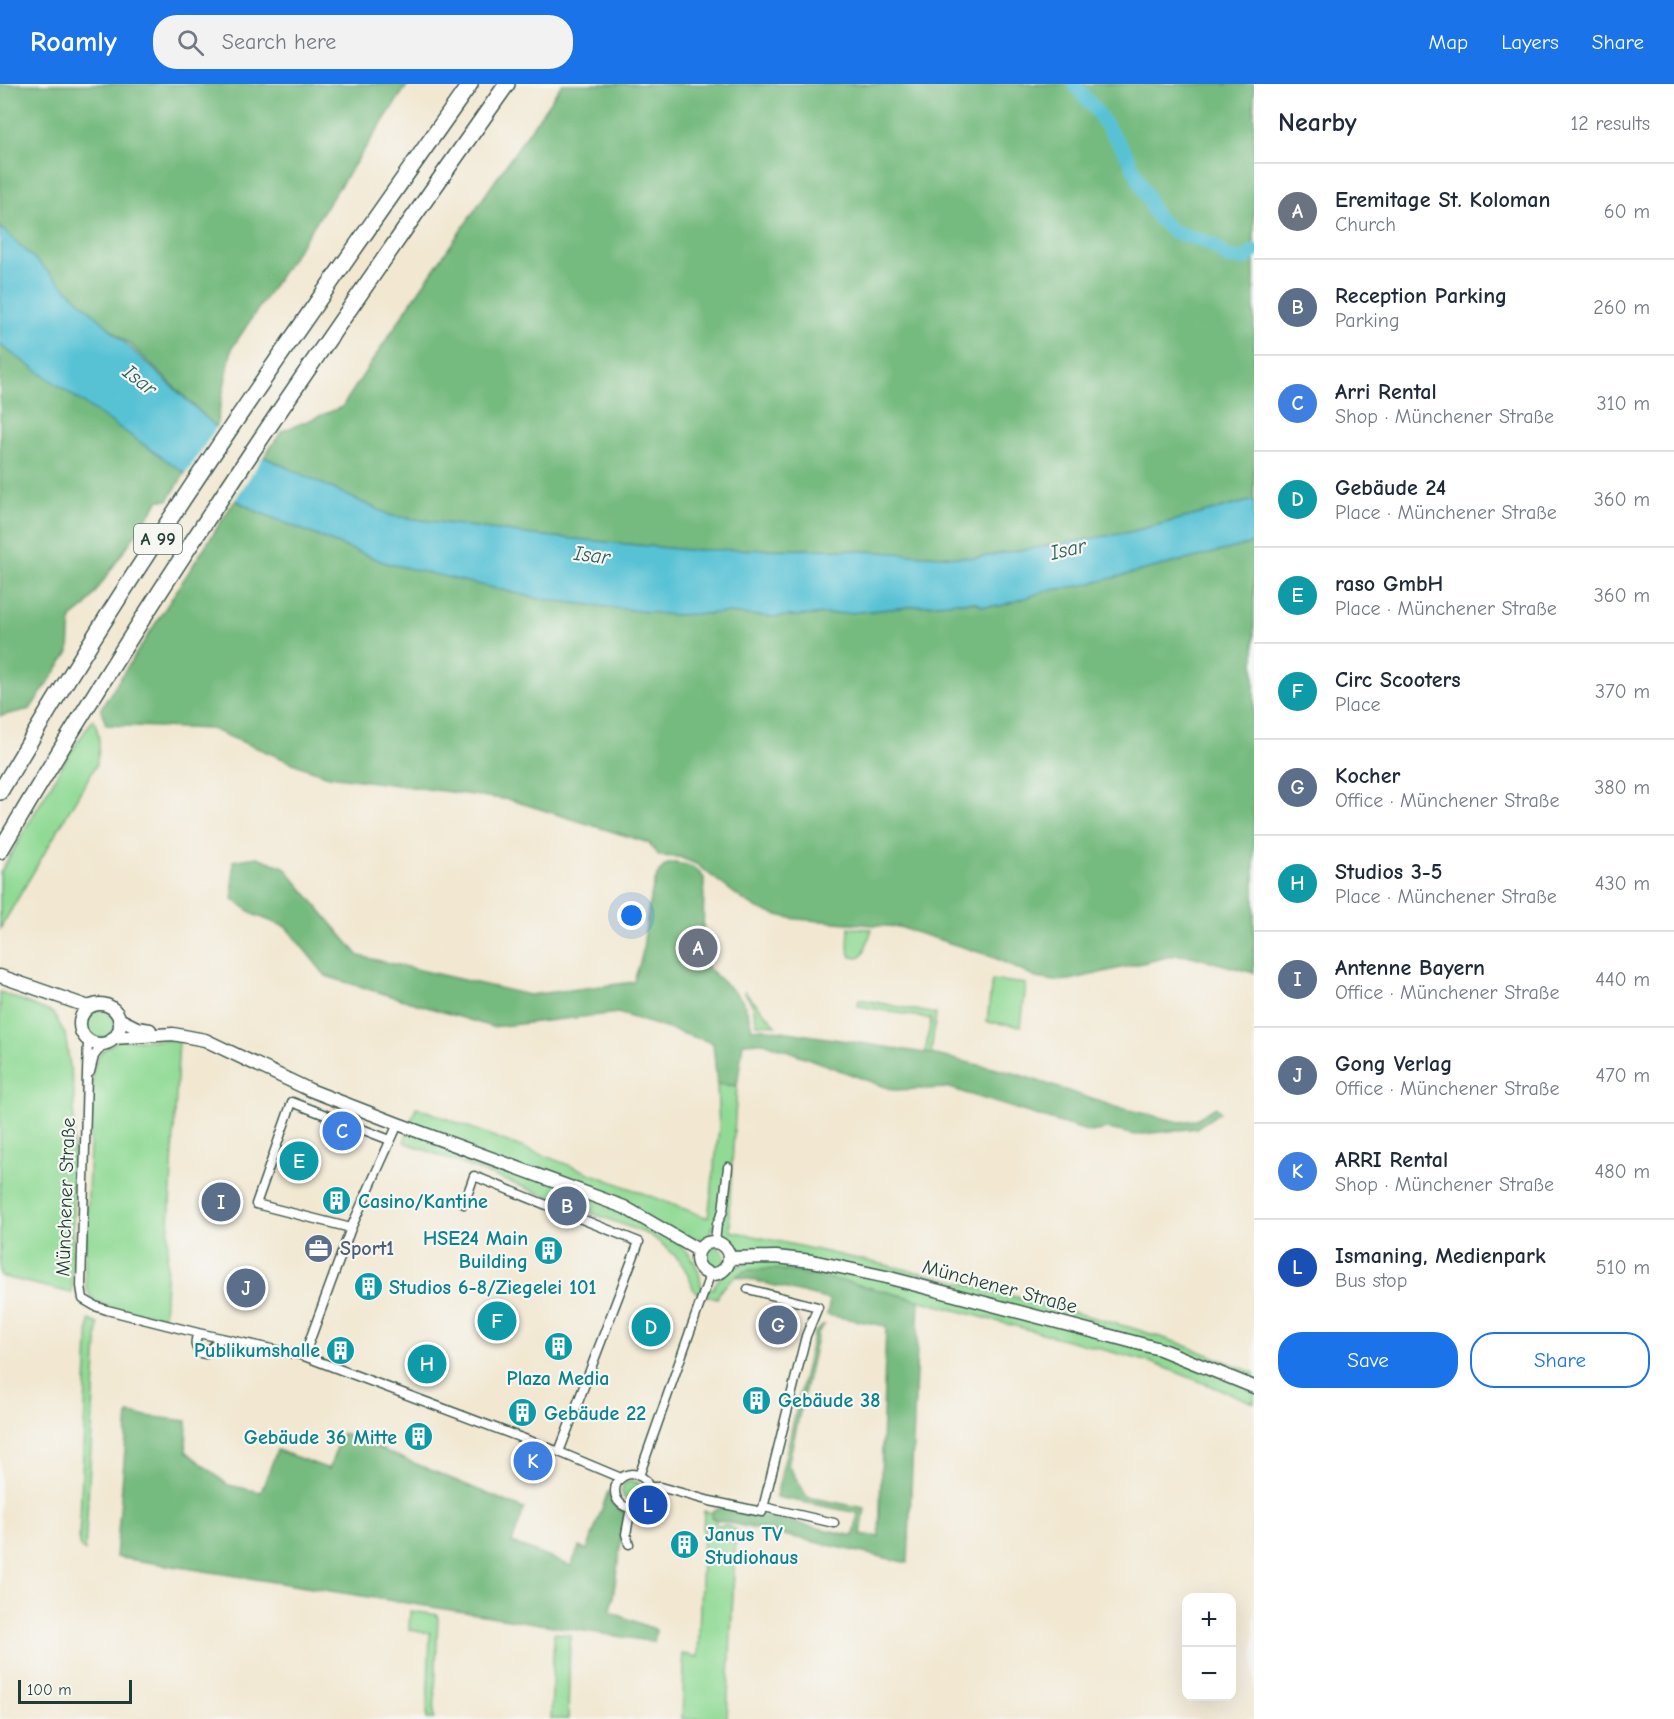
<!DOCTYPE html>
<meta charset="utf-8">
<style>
:root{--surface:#fff;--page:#f2f2f3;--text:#1f2937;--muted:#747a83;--line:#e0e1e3;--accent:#1a73e8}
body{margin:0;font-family:"Comic Neue",sans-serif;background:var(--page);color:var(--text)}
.controls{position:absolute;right:18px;bottom:18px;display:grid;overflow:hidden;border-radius:12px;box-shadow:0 6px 24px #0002}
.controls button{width:54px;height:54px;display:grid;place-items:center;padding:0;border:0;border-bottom:2px solid var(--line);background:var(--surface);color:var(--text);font:30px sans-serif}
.scale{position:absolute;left:18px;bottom:15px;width:114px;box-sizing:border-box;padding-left:6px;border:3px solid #1f3d34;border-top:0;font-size:16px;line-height:21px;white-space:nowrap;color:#1f3d34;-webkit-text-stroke:4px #f6f6f2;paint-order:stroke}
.you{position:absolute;left:632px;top:832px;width:21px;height:21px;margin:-15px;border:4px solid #fff;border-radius:50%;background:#1a73e8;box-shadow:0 0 0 9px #1a73e833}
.badge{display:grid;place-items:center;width:39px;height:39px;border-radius:50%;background:var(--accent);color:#fff;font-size:20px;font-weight:700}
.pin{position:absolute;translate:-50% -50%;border:3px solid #fff;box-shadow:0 2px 6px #0006}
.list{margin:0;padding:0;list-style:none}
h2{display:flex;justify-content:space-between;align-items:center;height:78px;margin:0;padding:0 24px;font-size:26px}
h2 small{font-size:20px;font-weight:400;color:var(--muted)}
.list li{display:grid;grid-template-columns:39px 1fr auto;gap:18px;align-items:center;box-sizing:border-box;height:96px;padding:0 24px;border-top:2px solid var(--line)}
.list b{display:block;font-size:22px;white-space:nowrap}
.list p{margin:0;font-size:20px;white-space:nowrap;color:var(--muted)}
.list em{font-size:20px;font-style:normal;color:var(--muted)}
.actions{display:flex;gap:12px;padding:18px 24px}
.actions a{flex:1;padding:14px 0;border:2px solid var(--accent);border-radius:24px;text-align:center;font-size:21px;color:var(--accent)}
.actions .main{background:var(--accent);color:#fff}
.icon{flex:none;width:33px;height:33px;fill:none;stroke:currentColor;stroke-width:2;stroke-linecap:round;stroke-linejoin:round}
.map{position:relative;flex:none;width:1254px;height:1635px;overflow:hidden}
header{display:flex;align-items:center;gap:36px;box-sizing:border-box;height:84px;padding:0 30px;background:var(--accent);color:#fff}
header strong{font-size:28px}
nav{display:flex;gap:33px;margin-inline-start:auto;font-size:21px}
.search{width:420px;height:54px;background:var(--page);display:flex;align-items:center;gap:15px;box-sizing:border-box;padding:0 21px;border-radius:24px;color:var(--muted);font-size:22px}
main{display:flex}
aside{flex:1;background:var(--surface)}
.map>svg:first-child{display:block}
.green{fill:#91da95;stroke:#588c64;stroke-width:1.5;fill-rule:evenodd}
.forest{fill:#74ba7e;stroke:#4a7c59;stroke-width:1.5}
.water{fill:#59c2d5;stroke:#3c8084;stroke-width:1.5}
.pier{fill:#f2e8d2}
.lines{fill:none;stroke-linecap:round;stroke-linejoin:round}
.river{stroke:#59c2d5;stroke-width:14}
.minor-casing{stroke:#3f574c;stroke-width:11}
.secondary-casing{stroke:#3f574c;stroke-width:15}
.motorway-casing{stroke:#3f574c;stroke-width:18}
.minor{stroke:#fff;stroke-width:8}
.secondary{stroke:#fff;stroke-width:12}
.motorway{stroke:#fff;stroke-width:15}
.labels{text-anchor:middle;stroke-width:4.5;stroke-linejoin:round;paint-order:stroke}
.shield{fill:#f6f6f2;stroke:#60746d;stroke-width:1.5}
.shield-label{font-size:18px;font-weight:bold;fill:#1f3d34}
.street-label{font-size:20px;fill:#1f3d34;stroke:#f6f6f2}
.culture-label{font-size:20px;font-weight:bold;fill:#0d838f;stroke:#f6f6f2;text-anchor:start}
.service-label{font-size:20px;font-weight:bold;fill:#4e5e75;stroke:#f6f6f2;text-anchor:start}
.water-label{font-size:21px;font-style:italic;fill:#2e5e5c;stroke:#f6f6f2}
</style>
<header>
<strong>Roamly</strong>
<div class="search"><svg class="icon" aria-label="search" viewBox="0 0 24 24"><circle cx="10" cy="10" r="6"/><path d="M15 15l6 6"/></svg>Search here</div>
<nav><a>Map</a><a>Layers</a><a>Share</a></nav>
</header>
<main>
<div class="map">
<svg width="1254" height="1635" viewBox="0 0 1254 1635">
<rect width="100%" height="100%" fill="#f6f6f2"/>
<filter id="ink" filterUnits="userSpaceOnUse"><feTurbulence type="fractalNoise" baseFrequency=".0167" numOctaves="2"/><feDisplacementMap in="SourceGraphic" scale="12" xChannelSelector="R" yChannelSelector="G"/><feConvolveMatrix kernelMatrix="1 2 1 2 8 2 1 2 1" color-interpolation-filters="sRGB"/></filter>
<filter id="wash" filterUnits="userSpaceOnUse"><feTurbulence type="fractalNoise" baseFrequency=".008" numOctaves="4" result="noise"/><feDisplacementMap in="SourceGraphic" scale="24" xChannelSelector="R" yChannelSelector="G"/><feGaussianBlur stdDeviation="1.35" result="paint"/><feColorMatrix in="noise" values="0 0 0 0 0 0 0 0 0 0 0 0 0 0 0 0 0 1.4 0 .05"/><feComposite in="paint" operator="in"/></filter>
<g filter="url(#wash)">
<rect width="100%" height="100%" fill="#f2e8d2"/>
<path class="green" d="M93 635C101 651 100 665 96 681L0 845V789L63 680Z
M849 844 872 845 864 868 859 874 851 873 848 864Z
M992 896 1026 900 1021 942 987 938Z
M744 907 776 941 757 940 753 922Z
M0 908 53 929 65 950 74 1008 72 1209 0 1192Z
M859 915 936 930 931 970 925 969 931 935 858 922Z
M86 940a14 14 0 1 1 28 0a14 14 0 1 1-28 0Z
M119 956H179L164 1233C148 1230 98 1225 90 1212 85 1204 85 1192 85 1183L93 989C97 969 101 966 119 956Z
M717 1000 737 1002 729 1127 731 1147 944 1194 1132 1244 1179 1259 1254 1289V1319L1153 1279 888 1208 736 1192 720 1207 717 1215 694 1207C685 1177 674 1169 650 1151L404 1058 416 1023 708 1134 719 1045ZM713 1141 720 1154 728 1158 733 1165 747 1167V1179C732 1182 719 1190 713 1205L701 1203C701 1187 692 1170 680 1161L685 1151C695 1154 701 1157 710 1152Z
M701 1174a12 12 0 1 1 24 0a12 12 0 1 1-24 0Z
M89 1236 98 1240 85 1467 80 1463 79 1457Z
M622 1407a10 10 0 1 1 20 0a10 10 0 1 1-20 0Z
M704 1427 713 1429 717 1442 726 1441 736 1446 727 1635H682L684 1585 682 1570 698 1573Z
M410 1527 438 1531 434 1635H427L430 1549 409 1546Z
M554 1549 570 1551 568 1635H551Z"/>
<path class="forest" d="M0 0H408L232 264 216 343 132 262 99 236 0 143Z
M562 0H1254V416L1130 448 974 474 831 465 688 466 534 451 392 432 264 373 282 347 342 323 414 214Z
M0 261 185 389 168 416H159L86 522 71 534 69 568 30 625 0 632Z
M235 416 258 428 386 479 541 515 673 531 727 529 771 533 850 529 956 518H975L982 522H1000L1046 507 1084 501 1254 459V889L1191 872 1176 871 1070 896 1054 897 1036 894 991 872 899 843 796 835 777 831 758 825 743 816 696 780 679 773 659 772 649 759 511 716 329 692 305 684 211 645 106 641 101 624Z
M257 773 284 783 359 872 529 911 634 898C636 889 640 880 642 871 646 851 648 789 668 780 672 778 677 779 681 780 692 781 698 786 704 794L703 859 690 861V865C700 872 704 880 713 889 737 912 744 908 752 945L762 944 931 970 1014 989 1116 1023 1180 1038 1195 1036 1216 1023 1220 1028 1196 1044 1135 1051 1109 1045 1090 1048 949 1004 893 1006 764 958 743 959 737 1002 717 1000 713 959 618 929 492 943 326 892 286 843 255 831 233 815V777Z
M776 1185 848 1198 919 1216 908 1479 717 1436 712 1433 713 1427 722 1423 854 1452 858 1429 776 1413 814 1249 825 1240 818 1249 788 1381 807 1413 865 1424 861 1450 879 1453 886 1242 827 1231 830 1216 736 1192 747 1186Z
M128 1330 187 1337 186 1367 228 1401 261 1408 277 1366 329 1385 342 1349 524 1425 512 1459 571 1482 579 1463 587 1466 608 1408 615 1423 625 1429 611 1528 656 1546 654 1558 116 1473Z"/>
<path class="water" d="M0 143 216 343 264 373 392 432 534 451 688 466 831 465 974 474 1130 448 1254 416V459L1084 501 1046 507 1000 522H982L975 518H956L850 529 771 533 727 529 673 531 541 515 386 479 258 428 185 389 0 261Z"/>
<path class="pier" d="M218 341 265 370 233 419 184 392Z"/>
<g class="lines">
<path class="river" d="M1074 0 1095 25 1127 71 1156 132 1172 147 1212 160 1228 174 1245 175 1254 167"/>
</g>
</g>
<g filter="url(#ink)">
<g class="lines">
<defs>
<path id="minor" d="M88 956 81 1202 83 1215 95 1222 107 1226 198 1249 304 1272 559 1368 621 1394
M90 988 94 972 103 960
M464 1120 474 1092 639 1158 559 1368
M351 1144 256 1120 292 1018 390 1056
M715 1158 717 1140 723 1127 728 1083
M198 1249C195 1257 194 1262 200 1269L206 1270 221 1254
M304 1272 351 1144 398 1040
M615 1407a17 17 0 1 1 34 0a17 17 0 1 1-34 0Z
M639 1392 710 1191
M648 1403H660L710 1417 762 1428 806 1252 818 1223 748 1205
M764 1423 834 1439
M629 1460 626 1450 631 1424"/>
<path id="secondary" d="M0 892 89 923
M80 940a20 20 0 1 1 40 0a20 20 0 1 1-40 0Z
M119 935 137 944 150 946
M113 954 173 950 205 956 310 1006 398 1040 624 1123 698 1166
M697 1174a16 16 0 1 1 32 0a16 16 0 1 1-32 0Z
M729 1174 776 1173 812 1177 886 1193 1160 1265 1254 1303"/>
<path id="motorway" d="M0 708C143 463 307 231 470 0
M0 767C155 502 330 250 507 0"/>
</defs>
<use href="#minor" class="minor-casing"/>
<use href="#secondary" class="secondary-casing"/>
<use href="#motorway" class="motorway-casing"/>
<use href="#minor" class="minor"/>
<use href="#secondary" class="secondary"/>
<use href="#motorway" class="motorway"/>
</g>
</g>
<defs>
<symbol id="building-disc" viewBox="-11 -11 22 22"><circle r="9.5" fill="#0f9aa8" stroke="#f6f6f2"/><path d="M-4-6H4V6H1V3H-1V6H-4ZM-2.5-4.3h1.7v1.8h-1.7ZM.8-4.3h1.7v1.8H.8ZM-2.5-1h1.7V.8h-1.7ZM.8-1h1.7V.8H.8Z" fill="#fff"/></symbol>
<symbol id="office-disc" viewBox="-11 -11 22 22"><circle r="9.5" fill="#5c6f8a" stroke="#f6f6f2"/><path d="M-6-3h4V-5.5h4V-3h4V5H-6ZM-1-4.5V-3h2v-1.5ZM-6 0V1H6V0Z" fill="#fff"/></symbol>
</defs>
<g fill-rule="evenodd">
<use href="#building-disc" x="320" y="1100" width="33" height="33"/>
<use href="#office-disc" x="302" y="1148" width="33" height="33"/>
<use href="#building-disc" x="532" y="1150" width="33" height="33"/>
<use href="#building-disc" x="352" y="1186" width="33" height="33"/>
<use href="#building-disc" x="542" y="1246" width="33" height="33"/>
<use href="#building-disc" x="324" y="1250" width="33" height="33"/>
<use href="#building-disc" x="740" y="1300" width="33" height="33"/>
<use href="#building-disc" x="506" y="1312" width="33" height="33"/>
<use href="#building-disc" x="402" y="1336" width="33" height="33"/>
<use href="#building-disc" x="668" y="1444" width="33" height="33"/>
</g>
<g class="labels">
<rect class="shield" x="134" y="440" width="48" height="30" rx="4.5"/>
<g class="shield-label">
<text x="158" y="461">A 99</text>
</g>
<g class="street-label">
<text transform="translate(65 1113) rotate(-88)" y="7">Münchener Straße</text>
<text transform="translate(1000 1202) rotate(15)" y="7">Münchener Straße</text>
</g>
<g class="culture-label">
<text x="358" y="1124">Casino/Kantine</text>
<text x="528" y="1161" text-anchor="end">HSE24 Main<tspan x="528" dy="23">Building</tspan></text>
<text x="389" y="1210">Studios 6-8/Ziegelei 101</text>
<text x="320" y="1273" text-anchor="end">Publikumshalle</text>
<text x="558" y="1301" text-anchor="middle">Plaza Media</text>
<text x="778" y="1323">Gebäude 38</text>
<text x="544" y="1336">Gebäude 22</text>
<text x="397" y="1360" text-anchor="end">Gebäude 36 Mitte</text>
<text x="705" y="1457">Janus TV<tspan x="705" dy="23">Studiohaus</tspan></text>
</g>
<g class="service-label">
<text x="340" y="1171">Sport1</text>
</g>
<g class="water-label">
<text transform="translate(140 296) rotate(38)" y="7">Isar</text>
<text transform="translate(1068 465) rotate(-13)" y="7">Isar</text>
<text transform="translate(592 471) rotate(7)" y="7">Isar</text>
</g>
</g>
</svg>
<div class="controls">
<button>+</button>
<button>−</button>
</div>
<div class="scale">100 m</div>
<div class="you"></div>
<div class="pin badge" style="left:698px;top:864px;background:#6b7280">A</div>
<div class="pin badge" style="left:567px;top:1122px;background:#5c6f8a">B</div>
<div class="pin badge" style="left:342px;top:1047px;background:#3f7fe0">C</div>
<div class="pin badge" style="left:651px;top:1243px;background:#0f9aa8">D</div>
<div class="pin badge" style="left:299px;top:1077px;background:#0f9aa8">E</div>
<div class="pin badge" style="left:497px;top:1237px;background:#0f9aa8">F</div>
<div class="pin badge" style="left:778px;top:1241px;background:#5c6f8a">G</div>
<div class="pin badge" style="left:427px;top:1280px;background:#0f9aa8">H</div>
<div class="pin badge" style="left:221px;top:1118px;background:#5c6f8a">I</div>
<div class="pin badge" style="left:246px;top:1204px;background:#5c6f8a">J</div>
<div class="pin badge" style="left:533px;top:1377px;background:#3f7fe0">K</div>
<div class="pin badge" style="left:648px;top:1421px;background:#1a4fb4">L</div>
</div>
<aside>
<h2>Nearby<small>12 results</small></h2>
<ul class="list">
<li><span class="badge" style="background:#6b7280">A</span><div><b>Eremitage St. Koloman</b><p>Church</p></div><em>60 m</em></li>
<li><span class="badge" style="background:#5c6f8a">B</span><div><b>Reception Parking</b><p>Parking</p></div><em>260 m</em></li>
<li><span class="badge" style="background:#3f7fe0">C</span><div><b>Arri Rental</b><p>Shop · Münchener Straße</p></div><em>310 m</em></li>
<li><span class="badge" style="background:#0f9aa8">D</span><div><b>Gebäude 24</b><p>Place · Münchener Straße</p></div><em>360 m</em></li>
<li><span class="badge" style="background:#0f9aa8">E</span><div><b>raso GmbH</b><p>Place · Münchener Straße</p></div><em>360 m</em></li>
<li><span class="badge" style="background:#0f9aa8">F</span><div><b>Circ Scooters</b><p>Place</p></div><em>370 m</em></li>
<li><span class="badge" style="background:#5c6f8a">G</span><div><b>Kocher</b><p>Office · Münchener Straße</p></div><em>380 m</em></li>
<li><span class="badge" style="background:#0f9aa8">H</span><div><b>Studios 3-5</b><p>Place · Münchener Straße</p></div><em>430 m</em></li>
<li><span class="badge" style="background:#5c6f8a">I</span><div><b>Antenne Bayern</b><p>Office · Münchener Straße</p></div><em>440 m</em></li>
<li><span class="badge" style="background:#5c6f8a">J</span><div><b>Gong Verlag</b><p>Office · Münchener Straße</p></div><em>470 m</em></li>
<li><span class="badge" style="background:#3f7fe0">K</span><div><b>ARRI Rental</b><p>Shop · Münchener Straße</p></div><em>480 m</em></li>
<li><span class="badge" style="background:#1a4fb4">L</span><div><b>Ismaning, Medienpark</b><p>Bus stop</p></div><em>510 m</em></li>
</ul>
<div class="actions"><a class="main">Save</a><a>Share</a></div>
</aside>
</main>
